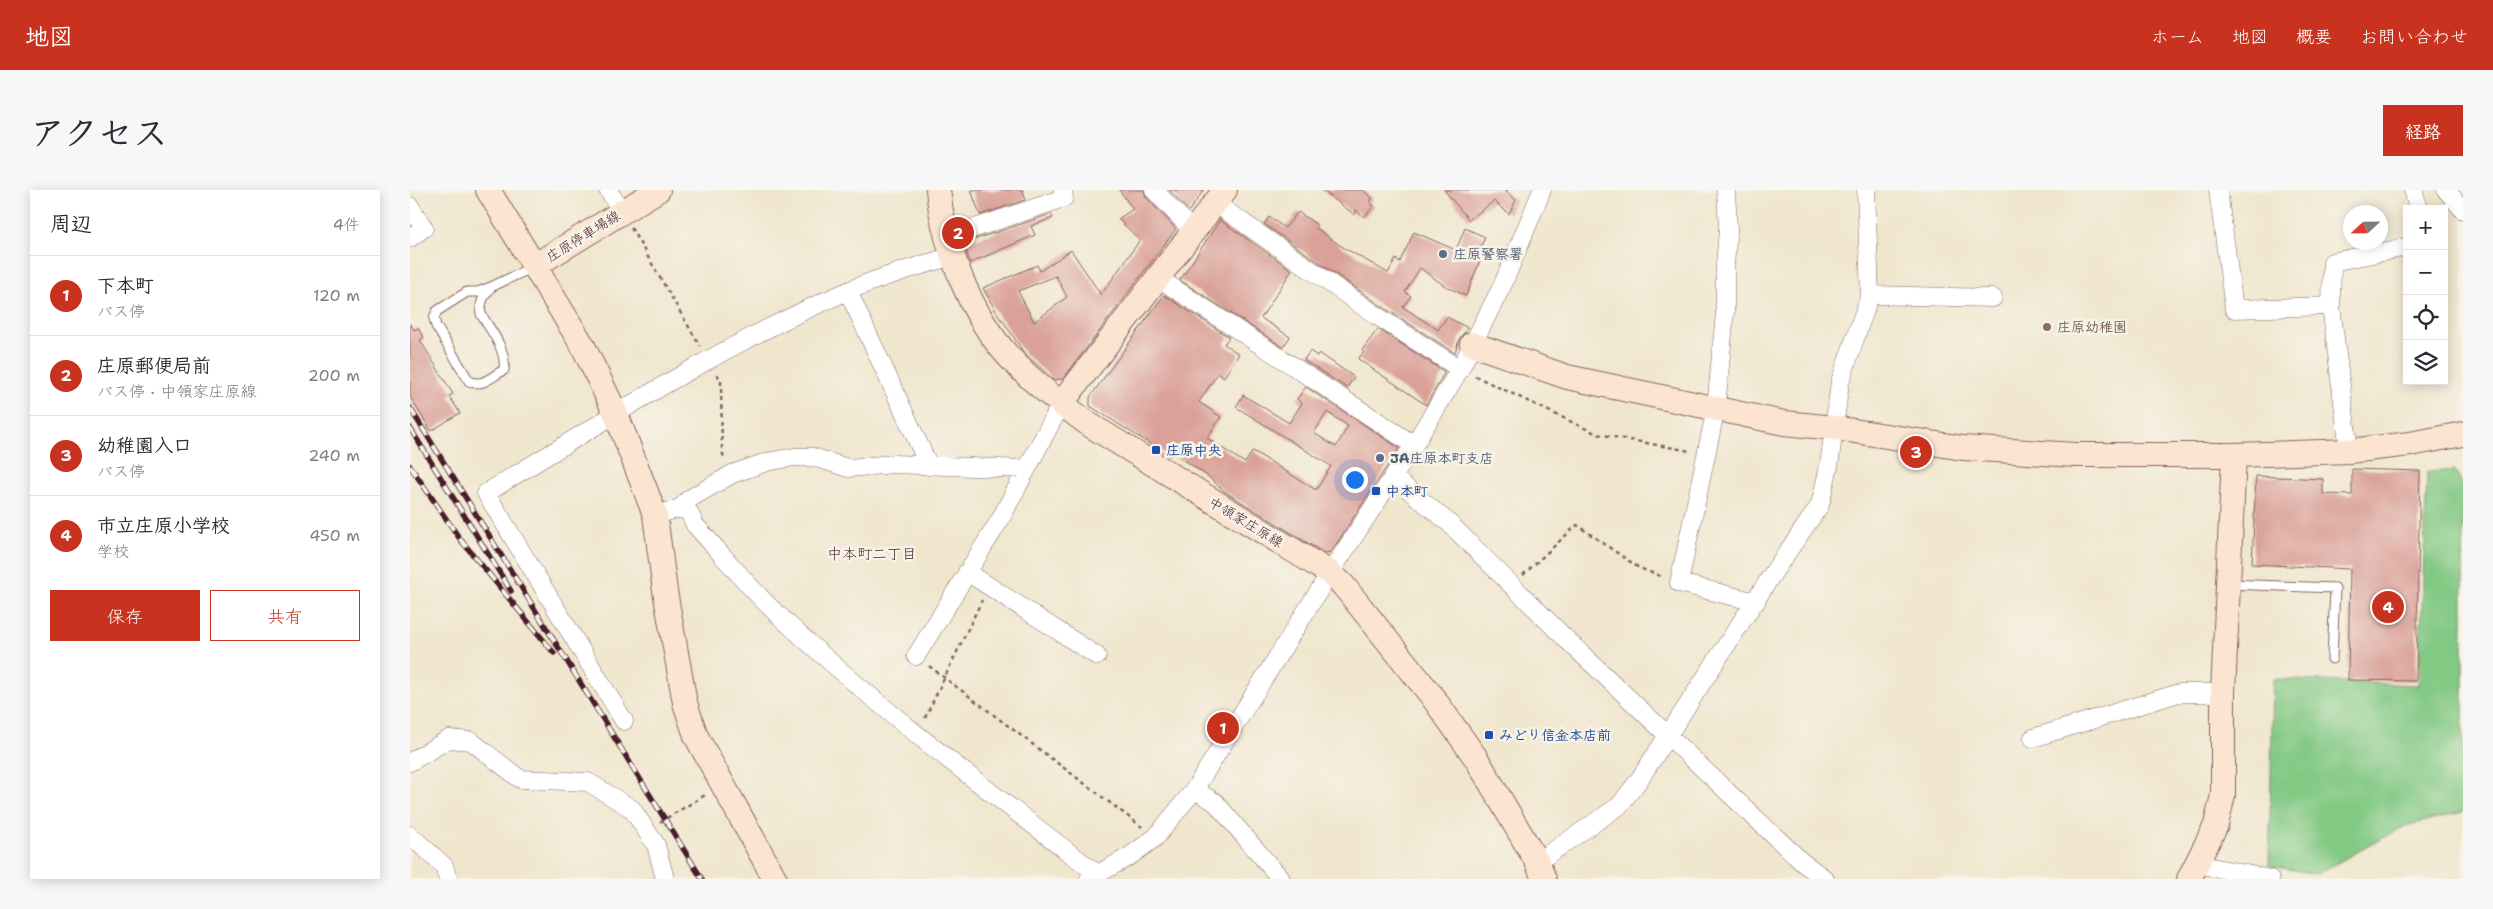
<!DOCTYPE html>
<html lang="ja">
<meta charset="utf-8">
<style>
:root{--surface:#fff;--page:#f7f7f7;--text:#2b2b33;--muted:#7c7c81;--line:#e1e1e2;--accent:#c8321e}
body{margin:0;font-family:"Shantell Sans","Klee One",sans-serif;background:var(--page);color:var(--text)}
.controls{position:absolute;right:15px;top:15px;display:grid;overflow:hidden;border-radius:0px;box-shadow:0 2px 12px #0003}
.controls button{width:45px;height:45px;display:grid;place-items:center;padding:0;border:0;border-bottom:1px solid var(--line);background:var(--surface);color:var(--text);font:25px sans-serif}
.compass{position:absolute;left:1933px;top:15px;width:45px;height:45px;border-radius:50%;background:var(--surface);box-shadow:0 2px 12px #0003;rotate:248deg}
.you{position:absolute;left:944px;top:289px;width:18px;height:18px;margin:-12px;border:4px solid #fff;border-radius:50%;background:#1a73e8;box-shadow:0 0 0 8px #1a73e833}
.badge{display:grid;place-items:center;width:32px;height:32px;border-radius:50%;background:var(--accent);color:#fff;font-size:16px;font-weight:700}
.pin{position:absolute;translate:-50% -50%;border:2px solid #fff;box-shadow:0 1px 5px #0006}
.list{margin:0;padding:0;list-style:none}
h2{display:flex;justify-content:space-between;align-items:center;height:65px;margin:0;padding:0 20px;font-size:21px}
h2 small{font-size:16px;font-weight:400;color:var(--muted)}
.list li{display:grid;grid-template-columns:32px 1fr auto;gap:15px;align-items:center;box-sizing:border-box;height:80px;padding:0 20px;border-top:1px solid var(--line)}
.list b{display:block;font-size:19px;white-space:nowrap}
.list p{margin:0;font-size:16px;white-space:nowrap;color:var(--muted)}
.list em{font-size:16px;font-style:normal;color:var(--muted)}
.actions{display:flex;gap:10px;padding:15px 20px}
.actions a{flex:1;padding:11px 0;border:1px solid var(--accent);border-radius:0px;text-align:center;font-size:18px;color:var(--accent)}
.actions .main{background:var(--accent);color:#fff}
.icon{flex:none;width:28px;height:28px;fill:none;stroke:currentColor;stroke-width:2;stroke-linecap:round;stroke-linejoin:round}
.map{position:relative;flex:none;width:2053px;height:689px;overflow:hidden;border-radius:0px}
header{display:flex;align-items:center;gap:30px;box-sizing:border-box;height:70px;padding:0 25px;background:var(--accent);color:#fff}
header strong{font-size:24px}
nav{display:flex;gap:28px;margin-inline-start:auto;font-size:18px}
.intro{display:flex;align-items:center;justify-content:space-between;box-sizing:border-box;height:120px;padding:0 30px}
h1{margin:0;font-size:35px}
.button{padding:12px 22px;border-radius:0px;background:var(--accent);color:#fff;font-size:18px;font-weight:700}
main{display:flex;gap:30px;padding:0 30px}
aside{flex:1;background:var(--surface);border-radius:0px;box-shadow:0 2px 12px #0003}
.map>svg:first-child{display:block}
.green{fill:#82c984;stroke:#667458}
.building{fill:#daa199;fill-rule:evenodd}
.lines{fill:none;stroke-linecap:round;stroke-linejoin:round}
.lane-casing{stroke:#846564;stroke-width:11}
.street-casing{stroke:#846564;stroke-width:19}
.secondary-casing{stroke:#846564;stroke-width:26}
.path{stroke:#846564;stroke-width:2.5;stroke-dasharray:4 4;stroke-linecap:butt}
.lane{stroke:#fff;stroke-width:9}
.street{stroke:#fff;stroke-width:18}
.secondary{stroke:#fce5d0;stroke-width:24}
.rail-casing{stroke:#4a1f2b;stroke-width:5.5}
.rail{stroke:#f7f3e8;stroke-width:4;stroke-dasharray:11;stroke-linecap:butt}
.service-dot{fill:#5c6f8a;stroke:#f7f3e8;stroke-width:2}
.education-dot{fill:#8d6e63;stroke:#f7f3e8;stroke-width:2}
.transit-dot{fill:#1a4fb4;stroke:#f7f3e8;stroke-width:2}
.labels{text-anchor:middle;stroke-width:5;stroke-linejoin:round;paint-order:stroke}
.street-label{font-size:14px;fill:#4a1f2b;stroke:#f7f3e8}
.service-label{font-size:14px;font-weight:bold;fill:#4e5e75;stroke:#f7f3e8;text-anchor:start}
.education-label{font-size:14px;font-weight:bold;fill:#785e54;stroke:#f7f3e8;text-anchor:start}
.transit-label{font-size:14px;font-weight:bold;fill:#164399;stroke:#f7f3e8;text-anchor:start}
.neighbourhood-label{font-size:15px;fill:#4a1f2b;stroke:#f7f3e8}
</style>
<header>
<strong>地図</strong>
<nav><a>ホーム</a><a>地図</a><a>概要</a><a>お問い合わせ</a></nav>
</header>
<div class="intro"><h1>アクセス</h1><a class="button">経路</a></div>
<main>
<aside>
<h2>周辺<small>4件</small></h2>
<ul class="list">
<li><span class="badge">1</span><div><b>下本町</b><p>バス停</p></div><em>120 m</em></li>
<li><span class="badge">2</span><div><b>庄原郵便局前</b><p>バス停 · 中領家庄原線</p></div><em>200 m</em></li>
<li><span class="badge">3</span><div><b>幼稚園入口</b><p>バス停</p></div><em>240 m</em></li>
<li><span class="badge">4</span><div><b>市立庄原小学校</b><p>学校</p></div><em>450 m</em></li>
</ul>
<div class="actions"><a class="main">保存</a><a>共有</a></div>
</aside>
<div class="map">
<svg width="2053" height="689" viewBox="0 0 2053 689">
<rect width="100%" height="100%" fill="#f7f3e8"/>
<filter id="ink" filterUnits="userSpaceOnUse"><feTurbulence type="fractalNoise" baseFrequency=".02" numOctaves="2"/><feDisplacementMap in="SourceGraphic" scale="10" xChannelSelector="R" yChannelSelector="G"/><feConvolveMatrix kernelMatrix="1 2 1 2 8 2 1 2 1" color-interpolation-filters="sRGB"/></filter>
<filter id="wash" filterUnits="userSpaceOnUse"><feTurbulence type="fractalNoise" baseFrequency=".0096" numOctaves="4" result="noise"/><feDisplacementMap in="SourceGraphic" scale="20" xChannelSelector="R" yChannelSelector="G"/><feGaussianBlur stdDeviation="1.12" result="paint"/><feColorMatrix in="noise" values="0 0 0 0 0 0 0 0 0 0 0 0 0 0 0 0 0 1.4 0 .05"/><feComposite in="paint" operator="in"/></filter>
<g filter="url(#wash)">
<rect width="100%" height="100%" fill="#f0e6cd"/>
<path class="green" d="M2045 280 2053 296V622L1995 636 1907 684 1859 676 1863 489 2009 495 2017 282Z"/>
<g id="blocks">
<path class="building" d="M561 0H613L615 10 570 25Z
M709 0H734L736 7 766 39 653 189 644 190 614 163 592 129 591 130 573 98 627 75 630 81 661 60 691 105 730 50 708 29 723 19ZM646 86 657 107 624 132 608 101Z
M759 0H794L779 21Z
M912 0H953L962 8 960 13 964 16 954 27 946 20 945 25Z
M1034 0H1098L1096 2 1106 10 1099 24 1084 11 1059 30Z
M888 22 906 34V38L931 56 978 83 986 69 990 72 1004 42 1046 60 1055 38 1075 47 1067 66 1071 68 1056 106 1035 96 1010 78 995 102 1001 106 993 117 1028 140 1037 127 1058 138 1049 149 1045 163 973 117 854 34 859 27 875 38Z
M641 24 643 28 621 36 625 45 560 73 554 53Z
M810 30 882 80 851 128 880 147 873 157 770 90Z
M754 105 819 147 814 154 829 164 814 187 808 183 789 212 811 227 797 248 835 273 843 261 906 300 921 276 826 217 833 205 879 233 892 213 887 209 896 197 989 258 921 362 914 363 814 301 799 287 764 263 759 266 680 216V207ZM917 222 938 236 926 257 904 243Z
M0 134 4 140 8 138 14 148 10 150 43 204 39 206 50 223 21 241 0 207Z
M968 139 1035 182 1016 215 948 169 954 162 952 160Z
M900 161 907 166 909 163 944 187 937 198 894 170Z
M1942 279 2010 281 2006 491 1938 490 1940 379 1842 374 1846 286 1913 289V304L1942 305Z"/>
</g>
</g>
<g filter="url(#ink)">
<use href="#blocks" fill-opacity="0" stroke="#846564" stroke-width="1"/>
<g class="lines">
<defs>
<path id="lane" d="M81 97C74 106 69 113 71 124 81 141 97 160 94 180 82 186 72 198 59 191L26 136 24 128 27 121 57 102H68L81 97 123 77
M1818 394 1925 398 1922 469"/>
<path id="street" d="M198 0 212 22
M744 0 783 41
M1316 0 1318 40 1315 75V123L1306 218 1269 393 1346 412
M1808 0 1824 119 1921 116 1939 261
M2003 0 2009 19
M2036 0 2053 20
M805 13 967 126 1050 179
M0 16 14 38 0 48
M535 48 654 8 653 0
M748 88 1004 255
M438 101 519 276
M1460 105 1583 108
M1921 116 1922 72 1997 57
M983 287 1039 333 1157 450 1324 608 1392 672 1415 689
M271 318 279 309 322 284 357 272 384 267H403L438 278 484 274 616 279
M245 325 271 318 279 322 285 335C311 363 336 394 364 421 465 516 576 599 686 683
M557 382 687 466
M506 466 591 328 651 214
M214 531 76 303C194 231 311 155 438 101 472 86 507 77 542 66
M1623 548 1769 503H1813
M0 572 39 549 61 551 110 589 178 592 222 619 246 655 255 689
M784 600 805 612 871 689
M0 645 34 676 38 689
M1127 672 1209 616 1229 590 1367 377 1410 315 1419 276 1430 192 1460 105 1456 0
M1787 674 1860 689
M679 689 720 666 746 647 784 600 920 383 1004 255 1050 179 1093 94 1132 0"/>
<path id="secondary" d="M78 0 173 156 206 224 245 325 255 401 275 513 286 546 365 689
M528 0C534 57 561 127 601 169 624 194 653 215 680 235L920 383 933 395 1021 505 1066 568 1127 672 1134 689
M124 76 248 0
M1062 154 1157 187 1374 233 1425 238 1553 258 1666 265H1824L1939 261 2000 254 2053 244
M651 214 815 0
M1779 689 1806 635 1813 605V503L1824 265"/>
</defs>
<use href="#lane" class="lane-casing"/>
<use href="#street" class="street-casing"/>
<use href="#secondary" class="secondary-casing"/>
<path class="path" d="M221 38 290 156
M307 184 311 191 312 262 315 269
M1065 186 1187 244 1280 261
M1113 385 1167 335 1229 378 1253 387
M519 476 732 637
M515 528 572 410
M250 632 297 604"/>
<use href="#lane" class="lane"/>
<use href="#street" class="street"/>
<use href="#secondary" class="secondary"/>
<defs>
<path id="rail" d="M0 218 292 689
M0 238 101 401
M0 276 50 349 144 463"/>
</defs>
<use href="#rail" class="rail-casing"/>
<use href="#rail" class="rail"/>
</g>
</g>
<g class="service-dot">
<circle cx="1033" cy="64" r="5"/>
<circle cx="970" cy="268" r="5"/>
</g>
<circle class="education-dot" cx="1637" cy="137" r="5"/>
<g class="transit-dot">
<rect x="741" y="255" width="10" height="10" rx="2.5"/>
<rect x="961" y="296" width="10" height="10" rx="2.5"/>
<rect x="1074" y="540" width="10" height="10" rx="2.5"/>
</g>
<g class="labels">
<g class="street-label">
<text transform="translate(173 46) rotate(-32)" y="5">庄原停車場線</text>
<text transform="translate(836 332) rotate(31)" y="5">中領家庄原線</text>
</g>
<g class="service-label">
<text x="1043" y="69">庄原警察署</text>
<text x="980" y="273">JA庄原本町支店</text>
</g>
<g class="education-label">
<text x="1647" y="142">庄原幼稚園</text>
</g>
<g class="transit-label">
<text x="756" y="265">庄原中央</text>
<text x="976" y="306">中本町</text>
<text x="1089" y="550">みどり信金本店前</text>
</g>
<g class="neighbourhood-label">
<text x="462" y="369">中本町二丁目</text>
</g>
</g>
</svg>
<div class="controls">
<button>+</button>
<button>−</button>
<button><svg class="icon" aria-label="locate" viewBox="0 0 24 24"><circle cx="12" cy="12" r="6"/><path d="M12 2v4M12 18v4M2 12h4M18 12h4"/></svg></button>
<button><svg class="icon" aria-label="layers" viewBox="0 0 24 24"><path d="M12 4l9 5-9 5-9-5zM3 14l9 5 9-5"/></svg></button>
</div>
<svg class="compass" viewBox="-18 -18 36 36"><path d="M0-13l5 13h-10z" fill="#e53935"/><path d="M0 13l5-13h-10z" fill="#7c7c81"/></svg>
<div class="you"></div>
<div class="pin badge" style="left:813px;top:538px">1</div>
<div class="pin badge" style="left:548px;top:43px">2</div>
<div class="pin badge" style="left:1506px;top:262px">3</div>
<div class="pin badge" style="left:1978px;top:417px">4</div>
</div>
</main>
